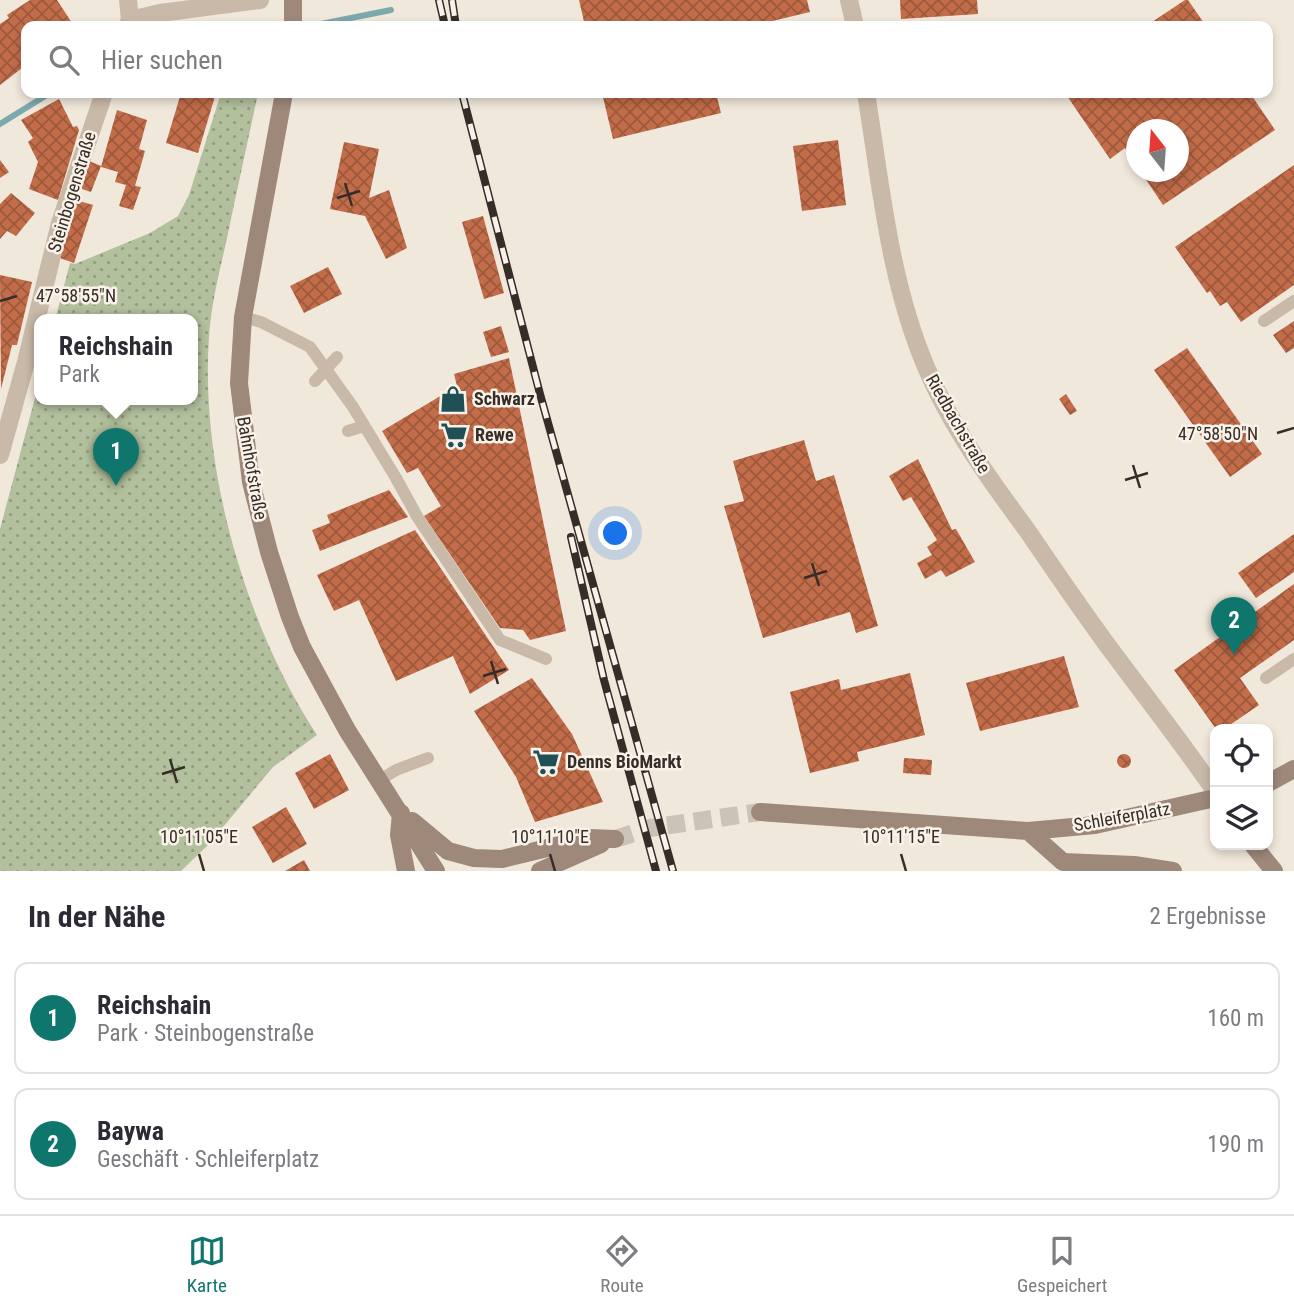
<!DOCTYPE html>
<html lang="de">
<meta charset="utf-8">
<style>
:root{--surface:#fff;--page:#f7f7f7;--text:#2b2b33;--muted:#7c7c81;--line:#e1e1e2;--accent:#0f766e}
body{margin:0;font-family:"Roboto Condensed",sans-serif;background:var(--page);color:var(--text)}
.controls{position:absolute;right:21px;bottom:21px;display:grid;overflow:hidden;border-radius:14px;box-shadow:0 4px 10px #0003}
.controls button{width:63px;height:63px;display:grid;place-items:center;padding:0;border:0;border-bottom:2px solid var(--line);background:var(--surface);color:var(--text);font:35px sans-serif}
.compass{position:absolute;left:1126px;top:119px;width:63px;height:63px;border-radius:50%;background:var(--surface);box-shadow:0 4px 10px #0003;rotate:343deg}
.you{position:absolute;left:616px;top:534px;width:24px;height:24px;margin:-18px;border:5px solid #fff;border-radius:50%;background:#1a73e8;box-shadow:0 0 0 10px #1a73e833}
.badge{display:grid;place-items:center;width:46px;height:46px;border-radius:50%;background:var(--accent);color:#fff;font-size:23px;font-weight:700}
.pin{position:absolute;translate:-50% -58px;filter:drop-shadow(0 2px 4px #0008)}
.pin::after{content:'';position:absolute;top:37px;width:24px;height:21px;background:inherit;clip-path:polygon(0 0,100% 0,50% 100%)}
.popup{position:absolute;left:34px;top:314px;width:164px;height:91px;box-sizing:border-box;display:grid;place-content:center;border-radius:14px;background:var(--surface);filter:drop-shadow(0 2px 5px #0005);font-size:23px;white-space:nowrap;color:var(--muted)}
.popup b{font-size:26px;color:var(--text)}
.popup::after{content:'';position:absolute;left:50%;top:100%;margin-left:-14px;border:14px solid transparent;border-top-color:var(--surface)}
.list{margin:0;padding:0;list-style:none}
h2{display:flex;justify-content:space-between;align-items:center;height:91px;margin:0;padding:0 28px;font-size:30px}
h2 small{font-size:23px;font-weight:400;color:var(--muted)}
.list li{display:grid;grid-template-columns:46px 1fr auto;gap:21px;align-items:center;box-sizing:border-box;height:112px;margin:0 14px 14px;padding:0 14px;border:2px solid var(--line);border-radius:14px}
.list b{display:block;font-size:26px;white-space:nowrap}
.list p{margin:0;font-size:23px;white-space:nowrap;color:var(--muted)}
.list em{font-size:23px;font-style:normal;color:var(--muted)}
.icon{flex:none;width:38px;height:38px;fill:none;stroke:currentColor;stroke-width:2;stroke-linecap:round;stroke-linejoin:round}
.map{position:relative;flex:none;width:1294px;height:871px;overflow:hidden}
.search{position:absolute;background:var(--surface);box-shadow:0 4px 10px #0003;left:21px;right:21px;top:21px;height:77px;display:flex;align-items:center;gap:18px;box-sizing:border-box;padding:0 24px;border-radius:14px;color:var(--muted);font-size:26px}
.sheet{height:343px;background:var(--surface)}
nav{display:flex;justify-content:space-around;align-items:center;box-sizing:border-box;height:98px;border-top:2px solid var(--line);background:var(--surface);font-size:19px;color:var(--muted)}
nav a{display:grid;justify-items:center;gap:4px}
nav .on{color:var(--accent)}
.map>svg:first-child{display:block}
.park{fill:url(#park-dots)}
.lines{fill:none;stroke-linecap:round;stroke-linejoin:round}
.stream{stroke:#7ca9ad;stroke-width:6}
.building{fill:url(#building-cross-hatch)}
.secondary-tunnel{stroke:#ccc3b8;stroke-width:18;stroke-dasharray:18 9;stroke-linecap:butt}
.lane{stroke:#c9b9a8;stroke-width:12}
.street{stroke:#c9b9a8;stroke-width:18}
.secondary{stroke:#9d887a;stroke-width:18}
.rail-casing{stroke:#362d28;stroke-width:8}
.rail{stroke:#f9f2e8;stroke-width:5;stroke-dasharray:16;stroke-linecap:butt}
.ticks{fill:none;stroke:#362d28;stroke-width:2.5}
.labels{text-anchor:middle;stroke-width:5;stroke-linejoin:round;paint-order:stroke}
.street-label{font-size:18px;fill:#362d28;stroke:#f9f2e8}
.poi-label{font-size:18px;font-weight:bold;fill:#362d28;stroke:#f9f2e8;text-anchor:start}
.ticks-label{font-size:18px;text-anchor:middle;fill:#362d28;stroke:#f9f2e8;stroke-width:5;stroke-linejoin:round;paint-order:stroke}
</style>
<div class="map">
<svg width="1294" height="871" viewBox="0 0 1294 871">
<defs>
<pattern id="park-dots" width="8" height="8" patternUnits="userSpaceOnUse" patternTransform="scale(1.75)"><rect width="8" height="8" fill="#b2c09d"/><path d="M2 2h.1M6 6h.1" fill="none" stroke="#929c80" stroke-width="1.8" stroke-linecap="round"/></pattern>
<pattern id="building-cross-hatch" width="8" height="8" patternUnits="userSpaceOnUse" patternTransform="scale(1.75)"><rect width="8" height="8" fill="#c26c49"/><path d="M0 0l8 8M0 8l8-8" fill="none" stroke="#9e593d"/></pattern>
</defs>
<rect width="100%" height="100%" fill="#f1e8dc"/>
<path class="park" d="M221 93H258C248 141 237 190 227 238 220 270 211 304 209 337 200 468 245 625 317 735L273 767 208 845 181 871H0V529L39 383V400H193V320H55L70 263 75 264 150 233 178 216 189 195Z"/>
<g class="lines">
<path class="stream" d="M311 26 391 10
M0 124 50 93"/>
</g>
<path class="building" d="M30 0H57L74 26H26V65L0 85V24L9 18 7 15Z
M579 0H807L810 12 752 26H585Z
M900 0H977L978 14 901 19Z
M1185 0H1188L1206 26H1146Z
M181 93H216L198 153 166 143Z
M602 93H716L721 113 613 139Z
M1065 93H1250L1275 130 1163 205 1141 172H1178V130H1136V165L1125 148 1110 159Z
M59 99 73 127 77 126 79 130 58 200 29 189 38 162 28 142 33 138 21 120Z
M117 110 147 120 139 149 145 151 135 186 141 187 133 210 119 206 126 185 115 182 118 172 101 167Z
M838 140 846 205 802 211 793 146Z
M344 142 379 149 369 198 389 190 407 248 386 259 365 216 330 209Z
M0 160 9 172 0 178Z
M89 161 101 166 91 192 79 188Z
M1294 165V285L1241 322 1227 302 1220 306 1210 291 1207 293 1175 247Z
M11 193 35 213 16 236 7 231 0 239V204Z
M76 200 93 205 74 263 57 257Z
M483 216 504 293 484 299 462 222Z
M328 267 342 294 304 313 290 286Z
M0 275 32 282 17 345H12L1 389Z
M1294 321V348L1286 353 1273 335Z
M501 326 509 352 491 357 483 332Z
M1187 348 1262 454 1230 477 1154 370Z
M509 358 566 631 530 640 523 630 500 628 424 516 441 506 418 468 407 473 382 431 457 386 454 374Z
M1066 394 1077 411 1070 415 1059 399Z
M804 440 816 481 834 475 878 626 856 633 850 612 763 638 724 506 744 501 733 461Z
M918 459 952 530 956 529 975 562 946 577 941 570 925 579 917 563 932 555 927 547 937 540 911 497 903 501 889 476Z
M389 490 408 517 320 551 312 530 330 523 327 515Z
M415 530 509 670 470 694 453 656 396 681 359 600 334 611 317 575Z
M1294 534V572L1256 598 1238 573Z
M1294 584V640L1240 678 1259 705 1224 729H1216L1174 670Z
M1064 656 1079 707 980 731 966 683Z
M910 673 925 735 857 752 859 761 810 773 790 692 839 679 841 690Z
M532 678 572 734 603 802 535 822 516 777 474 711Z
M1117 761a7 7 0 1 1 14 0a7 7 0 1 1-14 0Z
M330 754 349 790 314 809 295 773Z
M904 758 932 760 931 775 903 773Z
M286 807 307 844 273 863 252 827Z
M304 860 310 871H285Z"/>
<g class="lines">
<path class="secondary-tunnel" d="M615 839 650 828 760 812"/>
<path class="lane" d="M243 317 261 322 310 347 353 407 396 478 418 518 500 640 546 659
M1264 321 1294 301
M315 381 337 357
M348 431 364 426
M1266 678 1294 659
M380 780 396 770 428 758"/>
<path class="street" d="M849 0 855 26
M130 20 160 13 260 0
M127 26 130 20 128 0
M866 93C881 185 889 280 926 367 951 427 991 481 1029 533 1054 570 1079 606 1105 642 1142 692 1180 740 1215 791
M0 455 26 362 60 223 104 93"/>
<path class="secondary" d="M293 26V0
M284 93 243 317 239 383 251 482 269 552 290 617 302 647 347 730 436 871
M1268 783 1294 769
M760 812 1028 831 1095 825 1215 798
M401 813 399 835 406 871
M412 821 448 851 474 858 502 859 589 838 615 839
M1028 831 1063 862 1134 865 1173 871
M1253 845 1274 871
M540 871 601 844"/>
<defs>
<path id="rail" d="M439 0 445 26
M452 0 456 26
M462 93 540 394 673 871
M571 537 604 680 656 871"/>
</defs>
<use href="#rail" class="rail-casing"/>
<use href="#rail" class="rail"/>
</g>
<path class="ticks" d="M345 183 352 206M337 198 360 191M0 301 17 296M1277 433 1294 428M1133 465 1140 488M1125 480 1148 473M812 563 819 586M804 578 827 571M491 661 498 684M483 676 506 669M170 759 177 783M162 774 185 767M199 854 204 871M550 854 555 871M901 854 906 871"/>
<defs>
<symbol id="shop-bare" viewBox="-9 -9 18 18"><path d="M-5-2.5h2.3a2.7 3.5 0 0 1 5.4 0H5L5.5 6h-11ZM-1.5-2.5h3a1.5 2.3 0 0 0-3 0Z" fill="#1f5056" stroke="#f9f2e8" stroke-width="2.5" paint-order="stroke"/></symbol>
<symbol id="supermarket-bare" viewBox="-9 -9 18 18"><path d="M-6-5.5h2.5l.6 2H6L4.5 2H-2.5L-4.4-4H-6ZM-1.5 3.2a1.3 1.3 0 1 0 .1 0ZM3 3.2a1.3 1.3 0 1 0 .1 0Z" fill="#1f5056" stroke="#f9f2e8" stroke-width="2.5" paint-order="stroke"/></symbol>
</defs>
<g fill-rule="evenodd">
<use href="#shop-bare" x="434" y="380" width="38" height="38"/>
<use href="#supermarket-bare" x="435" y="416" width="38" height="38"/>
<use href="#supermarket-bare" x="527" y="743" width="38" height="38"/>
</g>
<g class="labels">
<g class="street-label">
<text transform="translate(72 192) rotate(-73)" y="6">Steinbogenstraße</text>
<text transform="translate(958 424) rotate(60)" y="6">Riedbachstraße</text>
<text transform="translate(252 468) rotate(80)" y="6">Bahnhofstraße</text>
<text transform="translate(1122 817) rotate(-10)" y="6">Schleiferplatz</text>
</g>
<g class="poi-label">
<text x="474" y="405">Schwarz</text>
<text x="475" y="441">Rewe</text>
<text x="567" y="768">Denns BioMarkt</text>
</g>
</g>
<g class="ticks-label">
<text x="76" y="302">47°58'55"N</text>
<text x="1218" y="440">47°58'50"N</text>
<text x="199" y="843">10°11'05"E</text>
<text x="550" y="843">10°11'10"E</text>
<text x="901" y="843">10°11'15"E</text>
</g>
</svg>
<div class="controls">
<button><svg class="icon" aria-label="locate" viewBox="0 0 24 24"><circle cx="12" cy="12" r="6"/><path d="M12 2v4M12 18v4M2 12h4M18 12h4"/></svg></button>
<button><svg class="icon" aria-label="layers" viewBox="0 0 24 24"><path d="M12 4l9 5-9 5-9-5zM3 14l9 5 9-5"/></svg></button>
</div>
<svg class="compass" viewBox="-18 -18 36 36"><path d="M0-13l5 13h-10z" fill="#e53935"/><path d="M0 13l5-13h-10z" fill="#7c7c81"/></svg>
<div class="you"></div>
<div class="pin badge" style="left:116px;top:486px">1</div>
<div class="popup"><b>Reichshain</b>Park</div>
<div class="pin badge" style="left:1234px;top:655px">2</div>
<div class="search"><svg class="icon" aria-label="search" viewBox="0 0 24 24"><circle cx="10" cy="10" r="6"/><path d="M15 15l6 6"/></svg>Hier suchen</div>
</div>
<section class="sheet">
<h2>In der Nähe<small>2 Ergebnisse</small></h2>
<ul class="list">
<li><span class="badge">1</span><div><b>Reichshain</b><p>Park · Steinbogenstraße</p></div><em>160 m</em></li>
<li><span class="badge">2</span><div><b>Baywa</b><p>Geschäft · Schleiferplatz</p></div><em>190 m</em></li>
</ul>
</section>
<nav>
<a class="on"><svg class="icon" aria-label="map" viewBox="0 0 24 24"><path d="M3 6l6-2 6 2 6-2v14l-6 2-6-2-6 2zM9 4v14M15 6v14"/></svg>Karte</a>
<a><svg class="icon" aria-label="directions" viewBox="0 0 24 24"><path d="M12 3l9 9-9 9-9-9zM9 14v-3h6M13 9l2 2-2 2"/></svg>Route</a>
<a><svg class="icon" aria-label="saved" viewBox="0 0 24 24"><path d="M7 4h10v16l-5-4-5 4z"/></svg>Gespeichert</a>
</nav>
